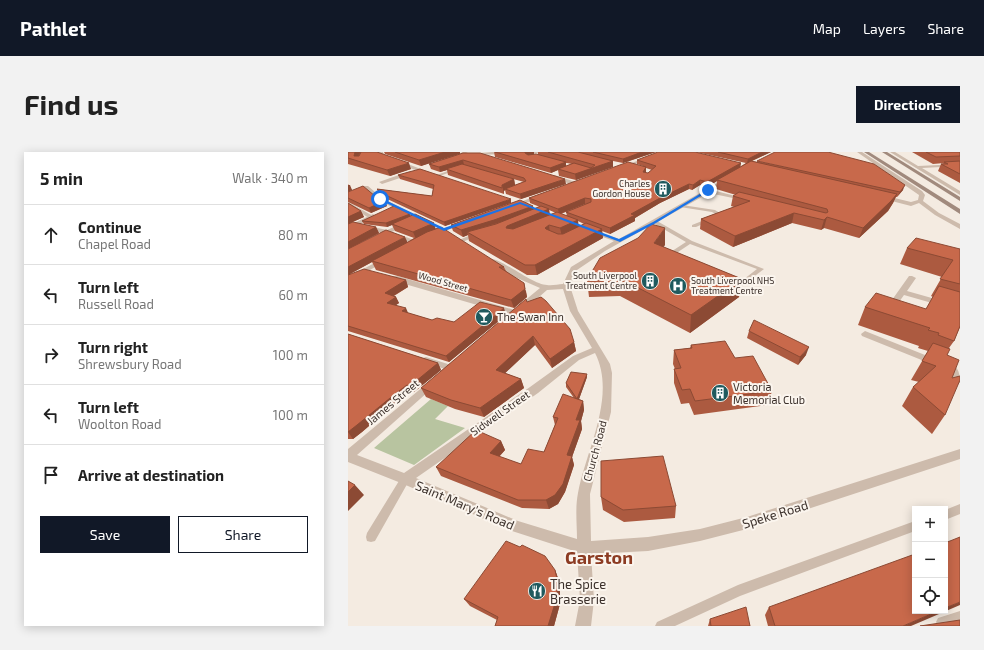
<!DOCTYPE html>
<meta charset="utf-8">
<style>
:root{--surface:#fff;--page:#f2f2f2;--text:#222;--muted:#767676;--line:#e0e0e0;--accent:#111827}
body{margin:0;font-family:"Exo 2",sans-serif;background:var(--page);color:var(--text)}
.controls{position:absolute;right:12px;bottom:12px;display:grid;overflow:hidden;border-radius:0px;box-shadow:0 2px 10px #0003}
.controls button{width:36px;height:36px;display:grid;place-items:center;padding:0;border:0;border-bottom:1px solid var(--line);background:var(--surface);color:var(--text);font:20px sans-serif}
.stop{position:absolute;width:12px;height:12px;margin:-9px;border:3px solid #1a73e8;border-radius:50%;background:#fff}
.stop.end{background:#1a73e8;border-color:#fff;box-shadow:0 1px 4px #0008}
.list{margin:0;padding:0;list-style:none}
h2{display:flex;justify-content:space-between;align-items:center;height:52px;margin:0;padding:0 16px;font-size:17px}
h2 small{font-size:13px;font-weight:400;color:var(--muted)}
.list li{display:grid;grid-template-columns:26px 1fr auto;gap:12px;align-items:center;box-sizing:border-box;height:60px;padding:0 16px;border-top:1px solid var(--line)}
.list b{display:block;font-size:15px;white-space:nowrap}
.list p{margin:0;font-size:13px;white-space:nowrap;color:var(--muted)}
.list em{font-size:13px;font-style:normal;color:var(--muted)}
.actions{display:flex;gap:8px;padding:12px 16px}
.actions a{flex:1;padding:9px 0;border:1px solid var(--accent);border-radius:0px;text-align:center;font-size:14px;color:var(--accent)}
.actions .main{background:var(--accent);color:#fff}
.icon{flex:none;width:22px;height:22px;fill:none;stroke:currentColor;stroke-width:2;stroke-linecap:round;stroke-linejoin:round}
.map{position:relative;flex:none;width:612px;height:474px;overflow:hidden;border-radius:0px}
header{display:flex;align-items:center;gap:24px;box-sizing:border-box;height:56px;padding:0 20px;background:var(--accent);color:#fff}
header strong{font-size:19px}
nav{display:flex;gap:22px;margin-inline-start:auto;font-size:14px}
.intro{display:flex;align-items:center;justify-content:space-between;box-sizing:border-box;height:96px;padding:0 24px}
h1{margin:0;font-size:28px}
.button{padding:10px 18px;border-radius:0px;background:var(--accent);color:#fff;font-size:14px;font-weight:700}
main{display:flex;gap:24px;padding:0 24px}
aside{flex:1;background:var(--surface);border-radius:0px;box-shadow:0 2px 10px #0003}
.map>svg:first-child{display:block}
.green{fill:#b8c4a0}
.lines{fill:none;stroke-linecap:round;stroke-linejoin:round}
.service{fill:#cdbbac;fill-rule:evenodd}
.minor{fill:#cdbbac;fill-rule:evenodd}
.secondary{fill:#a18a7d;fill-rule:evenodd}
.wall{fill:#ac5a40;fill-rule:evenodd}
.shaded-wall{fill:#8c4a34}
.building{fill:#c8694b;stroke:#8c4a34}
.route{fill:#1a73e8}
.labels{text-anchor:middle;stroke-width:4;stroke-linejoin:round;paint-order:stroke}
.far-poi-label{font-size:9px;fill:#3b302b;stroke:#fbf5ee;text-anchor:end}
.far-street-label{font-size:9px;fill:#3b302b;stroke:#fbf5ee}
.poi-label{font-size:11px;fill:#3b302b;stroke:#fbf5ee;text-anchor:start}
.street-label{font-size:11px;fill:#3b302b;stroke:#fbf5ee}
.near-street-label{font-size:13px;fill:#3b302b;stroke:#fbf5ee}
.near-poi-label{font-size:13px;fill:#3b302b;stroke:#fbf5ee;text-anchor:start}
.near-district-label{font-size:18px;font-weight:bold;fill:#8c3b22;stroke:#fbf5ee}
</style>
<header>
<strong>Pathlet</strong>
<nav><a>Map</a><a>Layers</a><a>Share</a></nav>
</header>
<div class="intro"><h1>Find us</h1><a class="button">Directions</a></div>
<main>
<aside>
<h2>5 min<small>Walk · 340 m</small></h2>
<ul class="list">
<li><svg class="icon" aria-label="ahead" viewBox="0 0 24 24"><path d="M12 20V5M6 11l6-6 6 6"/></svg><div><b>Continue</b><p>Chapel Road</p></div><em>80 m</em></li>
<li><svg class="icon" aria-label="left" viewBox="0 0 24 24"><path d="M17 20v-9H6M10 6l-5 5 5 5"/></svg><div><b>Turn left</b><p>Russell Road</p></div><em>60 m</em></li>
<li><svg class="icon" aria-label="right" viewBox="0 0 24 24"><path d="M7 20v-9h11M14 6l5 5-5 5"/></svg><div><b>Turn right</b><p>Shrewsbury Road</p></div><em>100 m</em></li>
<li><svg class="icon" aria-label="left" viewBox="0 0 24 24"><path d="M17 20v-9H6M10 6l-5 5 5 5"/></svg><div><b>Turn left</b><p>Woolton Road</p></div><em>100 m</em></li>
<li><svg class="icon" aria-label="arrive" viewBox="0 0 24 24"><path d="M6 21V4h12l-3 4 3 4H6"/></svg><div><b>Arrive at destination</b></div></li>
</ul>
<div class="actions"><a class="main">Save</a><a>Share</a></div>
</aside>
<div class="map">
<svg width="612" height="474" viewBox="0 0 612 474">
<rect width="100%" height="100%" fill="#f4ebe1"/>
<path class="green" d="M83 247 100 254 87 267 117 276 66 313 26 296Z"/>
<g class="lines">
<path class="service" d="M112 0H118L122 2 120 3Z
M108 16 111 17 89 25 86 24Z
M0 50 25 64V65L21 66 0 53Z
M334 53 367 58 375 63 348 75H344V73L369 63 364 60 332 55V53Z
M305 69H309L344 89 416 117 392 135 381 130 384 128 391 131 409 117 342 92 324 104 326 105 325 106 318 105V103L338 90 305 71Z
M55 71 57 72V73L44 80 69 89V91H65L41 82 35 85H31V83L35 81 17 76 20 74 39 78Z
M130 80 132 81V83L114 90 111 88Z
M57 323 60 324 62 327 27 389 23 390 19 389 18 385 19 381 54 324Z
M612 352V362L597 368V358Z
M567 369V379L392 444 327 474H307L309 470 390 433Z
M612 459V471L602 474H590L588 470 590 466Z"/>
<path class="minor" d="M31 0H35L36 3 86 22 81 23 32 5Z
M145 0H198L196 1 121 3 119 2Z
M313 0H319L274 17 270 16Z
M509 0H514L574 39 577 43 575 49 591 61 612 72V77L587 63 571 51 563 54 532 46 531 45 534 43 563 50 570 48 571 43Z
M542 0H547L570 14 612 12V14L574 16 612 39V43Z
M62 19 65 21 64 22 34 32 31 30Z
M206 23 231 31 232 32 229 34 204 26 203 25Z
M380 25 383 27 382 28 364 38 399 47V49L361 41 257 99 229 118 222 134 230 159 262 212 264 221 263 260 242 342 243 389 300 385 352 377 399 365 612 297V307L399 377 352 389 300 399 243 402 246 448 243 474H227L232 448 229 400 164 379 53 331 0 310V297L82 229H88L90 231 9 303 56 321 182 235 225 204 244 196 222 159 215 137 199 138 175 159H169V155L192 136 160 122 143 109V107C151 105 185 133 199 133 204 134 210 132 215 132L223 115 266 89 241 80V78H245L271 87ZM247 201C269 244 238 298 230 341 227 356 229 373 229 387L170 369 68 326 190 241 231 208Z
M16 34H20L34 46 79 69 74 70 30 48 17 37 0 45V41Z
M195 41 198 43 197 44 165 56 160 55Z
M25 62 28 64 27 65 0 78V74Z
M113 70 118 71 87 83 82 82Z
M38 105 41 107 40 108 0 130V125Z
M43 124H49L170 159 171 161 170 163H164L43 128Z
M561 124H564L568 126 559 139 612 154V159L556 143 546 157H540L539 155Z
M517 179 592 209 594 211 589 214 586 213 514 184 513 182Z
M78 205 106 214 108 216 103 219 75 210 73 208 75 206Z
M602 212C611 214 612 223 612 231L609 230 597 215Z"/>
<path class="secondary" d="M516 0H521L612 57V62Z
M534 0H539L612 45V49Z"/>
</g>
<path class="wall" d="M0 0H30V1L63 17 42 24 0 12Z
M36 0H112L73 14 37 2Z
M146 0 190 3V0H308L275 11 265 9V15L228 28 211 24 210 18 203 21 147 5ZM218 11H219L224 12 218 14Z
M348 0H423L404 9 409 10V9L555 38 549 45H548L545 51 540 59 511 86 476 76 473 78 444 71 385 95 352 77 353 67 386 55 383 54 385 44 388 43 368 37 369 29 359 35 352 33 344 38 341 37 312 51 287 66V69L262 82 254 79 255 86 189 123H179L121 89 120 83 115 85 105 79 103 73 186 57 192 55 182 51 181 46 295 14 289 12V8L393 11 392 15 398 11ZM298 16 304 18 300 21H298ZM237 52H238L218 60 219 64 213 62ZM201 58 208 61 202 63ZM230 69 236 72 230 75Z
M564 0H612V31L590 19 593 12 596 11 585 12Z
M115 1 218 32 173 47 158 42 157 38 156 39V42L100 23 99 18 92 20 83 17 81 12ZM116 13 176 30 167 33 166 27Z
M50 23 163 51 97 74 35 45 30 41 29 37 84 44 85 37 52 27Z
M0 32 4 38 0 40 27 44 36 49 39 54 23 61 0 50Z
M0 51 13 59 16 65 2 71 28 75 31 81 12 91 60 90 66 86 47 79 44 73 39 75 16 72 14 69 62 62V64L88 77 156 115 158 119 178 139 179 145 166 156 28 118 24 110 2 122 58 128 60 135 46 144 48 145 51 151 48 153 60 161 84 168 106 170 158 163 101 210 0 179Z
M317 93 315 95 394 127 391 145 342 181 272 144 241 145 239 128Z
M559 96 612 97V175L606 189 601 196 599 203 604 226 597 263 584 282 554 254 565 235 571 230 563 228 580 199 570 196 571 194 510 173 517 155 578 157 585 145 583 144 594 125 552 112Z
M179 150 226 190 228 199 204 216 187 193 157 221 173 227 176 236 136 265 107 257 78 245 73 236Z
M401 179 458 203 450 213 399 186Z
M0 182 90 211 93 218 66 240 63 239 51 248 14 280 5 287H0Z
M343 193 387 206 424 239 420 253 346 263 341 251 333 252 326 231V217H327L325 212 326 198 342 196Z
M239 225 231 247 235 249 236 258 233 269 234 277 224 305 226 313 217 340 210 352 201 357 174 356 93 324 88 315 153 289 157 298 151 305 173 312 196 300 207 273 205 265 226 246 218 235V231Z
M253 345 328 354 327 366 276 370 255 358Z
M207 418 210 426 212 435V452L206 474H147L149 468 122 454 116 447Z
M421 455 563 474H420L417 463Z
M362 467 402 474H360Z"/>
<path class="shaded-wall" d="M7 0H14L11 2 9 9 6 4Z
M97 0H112V2L73 14 71 8Z
M177 0H186V3L179 5 177 1Z
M294 0H308L275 11V7Z
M414 0H423L399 11 400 7Z
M115 8 116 13 98 17 99 18 92 20 91 15Z
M265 9V15L228 28 227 22Z
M218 10V15L210 17V18L203 21 202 16Z
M61 11 63 17 42 24 39 18Z
M393 11 392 16 369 28V29L359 35V30Z
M298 15V20H295Z
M166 27 167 33 157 37V38L156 39V42L154 33Z
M217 27 218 32 173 47 172 42Z
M352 28V33L344 38 345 33Z
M341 32V37L312 51 287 66V69L262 82V76L283 62 312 46Z
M0 33H2L4 38 0 40Z
M557 33 555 38 549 45 552 40Z
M549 42 545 51 540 59 511 86 515 76Z
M237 46V52L211 62 210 57Z
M163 47V51L97 74 96 70Z
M36 49 39 54 23 61 21 56Z
M185 54 187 60 119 80 120 83 115 85 113 78Z
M201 57 202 66 161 83 158 76 159 74Z
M13 59 16 65 0 72V65Z
M446 61 444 71 385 95 387 84Z
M62 62 63 65 39 75 38 71Z
M479 65 476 76 473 78 476 68Z
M230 68 231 77 214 85 212 76Z
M86 71 88 78 68 87 65 80Z
M201 73 202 82 199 85 197 76Z
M28 75 31 81 0 97V90Z
M317 76V93L306 108V91Z
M254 77 255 86 189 123 187 113Z
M57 85 60 91 24 109V110L0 123V115Z
M394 127 391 145 342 181 343 163Z
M58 128 60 135 40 147 37 141Z
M176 131 179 145 166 156 163 148Z
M48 145 51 151 42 157 39 151Z
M58 156 61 163 54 159Z
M156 156 158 163 101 210 98 204Z
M185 184 187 193 151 227 148 218Z
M226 190 228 199 204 216 202 207Z
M461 195 458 203 450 213 452 205Z
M90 211 93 218 66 240 62 234Z
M239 222V225L230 250 229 247Z
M173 227 176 236 136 265 132 256Z
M59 233 63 239 51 248 14 280 5 287 0 280 47 242Z
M235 249 236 258 233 269 234 277 224 305 226 313 217 340 210 352 201 357 198 348 219 303 228 268Z
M153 289 157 298 146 310 142 301Z
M7 333 16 343 0 359V340Z
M207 418 210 426 212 435V452L206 474H200Z
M612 450V453L563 474H555L590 459H597V456Z"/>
<path class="building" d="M0 0H7L6 4H11L13 0H29L61 11 39 18 0 6Z
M47 0H97L71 8Z
M147 0H177V1L180 3 188 2 218 10 202 16Z
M200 0H230L265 9 227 22 210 17 226 11 243 16 247 13Z
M245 0H294L275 7Z
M310 0H347L393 11 359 30 352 28 345 33 341 32 312 46 283 62 287 63 262 76 218 60 243 50V47L237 46 210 57 181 46 280 10 298 15 295 20 300 21 308 14 289 8Z
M370 0H414L400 7Z
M427 0H480L526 12 557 33 552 40 409 9Z
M578 0H612V4L588 5Z
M115 1H132L217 27 172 42 157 37 178 29 176 26 115 8 91 15 81 12Z
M403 9 549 42 543 49 515 76 479 65 476 68 446 61 387 84 353 67 402 49 385 44 391 40 478 61 480 60 479 57 369 28Z
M612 9V22L593 12H600L596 10Z
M114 12 166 27 154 33V36L98 17Z
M72 17 163 47 96 70 33 41 29 37 84 44 86 33 50 23Z
M15 34 27 44 36 49 21 56 0 46V40Z
M172 48 185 54 146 68 113 78 103 73Z
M0 51 13 59 0 65Z
M46 54 62 62 38 71 14 69Z
M193 54 201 57 159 74 158 76 165 77 209 60 230 68 212 76 201 73 197 76 198 77 210 82H215L238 71 254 77 187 113H177L119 80 148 72Z
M67 62 86 71 65 80 44 72Z
M5 70 28 75 0 90V72Z
M303 72 317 76 306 91 394 127 343 163 271 126 239 128 252 106 290 86Z
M93 75 156 115H151L176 131 177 137 163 148 24 109 79 80Z
M38 78 57 85 0 115V97Z
M568 86 612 97V132L592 127 605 108 559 96Z
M16 117 58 128 37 141 48 145 39 151 58 156 54 159 84 168 89 166 106 170 132 150 156 156 98 204 0 174V123Z
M591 134 612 140V174L606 189 590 183 591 181 580 178 582 176 517 155 528 141 578 157Z
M193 145 198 149 222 177 226 190 202 207 185 184 148 218 173 227 132 256 103 248 73 236 178 147 179 150Z
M406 168 461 195 452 205 401 179Z
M0 182 90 211 62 234 59 233 47 242 9 273 0 280Z
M377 189 387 206 405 204 424 239 347 249 342 237 334 238 326 217 333 216 326 198 344 196 343 193Z
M585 191 602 197 599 203 611 208 604 226 612 224V228L597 263 565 235 588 214 574 209Z
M223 220 239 222 229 247 218 231Z
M215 242 235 249 228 268H232L219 303 224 304 215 332 207 343 198 348H170L88 315 128 278 153 289 142 301 173 312 180 297 196 300 210 266 205 265Z
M315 304 328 354 275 358 253 345V309Z
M0 329 7 333 0 340Z
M612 385V450L597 456V391Z
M158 389 172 395 174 393 197 404 207 418 209 427V445L200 474H147L150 465 116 447Z
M567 402V459H590L555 474H427L421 455Z
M398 455 402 474H363L362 467Z
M612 468V474H572Z"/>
<path class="route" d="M360 37 361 39 308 71 272 90 172 52 96 79 30 47 33 46 96 76 172 50 271 87 305 70Z"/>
<defs>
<symbol id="building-disc" viewBox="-11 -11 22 22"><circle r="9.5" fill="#1f5a5e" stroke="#fbf5ee"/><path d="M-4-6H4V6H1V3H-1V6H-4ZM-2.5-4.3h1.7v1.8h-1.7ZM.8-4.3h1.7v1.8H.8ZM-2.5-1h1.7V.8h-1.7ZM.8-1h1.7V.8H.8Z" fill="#fff"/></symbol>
<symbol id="hospital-disc" viewBox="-11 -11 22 22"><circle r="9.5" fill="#1f5a5e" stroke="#fbf5ee"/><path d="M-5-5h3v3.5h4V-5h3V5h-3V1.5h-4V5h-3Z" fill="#fff"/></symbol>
<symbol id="bar-disc" viewBox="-11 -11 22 22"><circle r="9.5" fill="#1f5a5e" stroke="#fbf5ee"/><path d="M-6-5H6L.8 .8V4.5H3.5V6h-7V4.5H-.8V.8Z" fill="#fff"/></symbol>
<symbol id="restaurant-disc" viewBox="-11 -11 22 22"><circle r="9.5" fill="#1f5a5e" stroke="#fbf5ee"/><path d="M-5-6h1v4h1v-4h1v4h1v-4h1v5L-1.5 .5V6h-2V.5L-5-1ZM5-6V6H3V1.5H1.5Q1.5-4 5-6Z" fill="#fff"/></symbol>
</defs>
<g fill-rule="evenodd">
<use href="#building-disc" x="305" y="27" width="20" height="20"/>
<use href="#building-disc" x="292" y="119" width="20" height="20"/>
<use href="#hospital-disc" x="320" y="124" width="20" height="20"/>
<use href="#bar-disc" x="126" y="155" width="20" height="20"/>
<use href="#building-disc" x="362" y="231" width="20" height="20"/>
<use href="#restaurant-disc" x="179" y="429" width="20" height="20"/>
</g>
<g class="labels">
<g class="far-poi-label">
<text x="302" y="35">Charles<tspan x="302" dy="10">Gordon House</tspan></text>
<text x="289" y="127">South Liverpool<tspan x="289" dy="10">Treatment Centre</tspan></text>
<text x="343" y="132" text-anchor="start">South Liverpool NHS<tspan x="343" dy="10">Treatment Centre</tspan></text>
</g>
<g class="far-street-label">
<text transform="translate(95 130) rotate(16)" y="3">Wood Street</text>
</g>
<g class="poi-label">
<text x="149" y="169">The Swan Inn</text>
<text x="385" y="239">Victoria<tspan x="385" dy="13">Memorial Club</tspan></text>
</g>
<g class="street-label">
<text transform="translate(45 250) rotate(-40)" y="4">James Street</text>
<text transform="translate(152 261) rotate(-35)" y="4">Sidwell Street</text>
<text transform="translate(247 299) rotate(-75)" y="4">Church Road</text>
</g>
<g class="near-street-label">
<text transform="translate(117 353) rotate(23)" y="5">Saint Mary's Road</text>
<text transform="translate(427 362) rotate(-17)" y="5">Speke Road</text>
</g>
<g class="near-poi-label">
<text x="202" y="437">The Spice<tspan x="202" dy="15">Brasserie</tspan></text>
</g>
<g class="near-district-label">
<text x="251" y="412">Garston</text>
</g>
</g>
</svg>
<div class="controls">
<button>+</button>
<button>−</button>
<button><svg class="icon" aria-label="locate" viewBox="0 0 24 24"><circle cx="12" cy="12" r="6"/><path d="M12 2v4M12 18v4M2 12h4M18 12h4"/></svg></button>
</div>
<div class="stop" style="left:32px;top:47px"></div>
<div class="stop end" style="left:360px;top:38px"></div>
</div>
</main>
